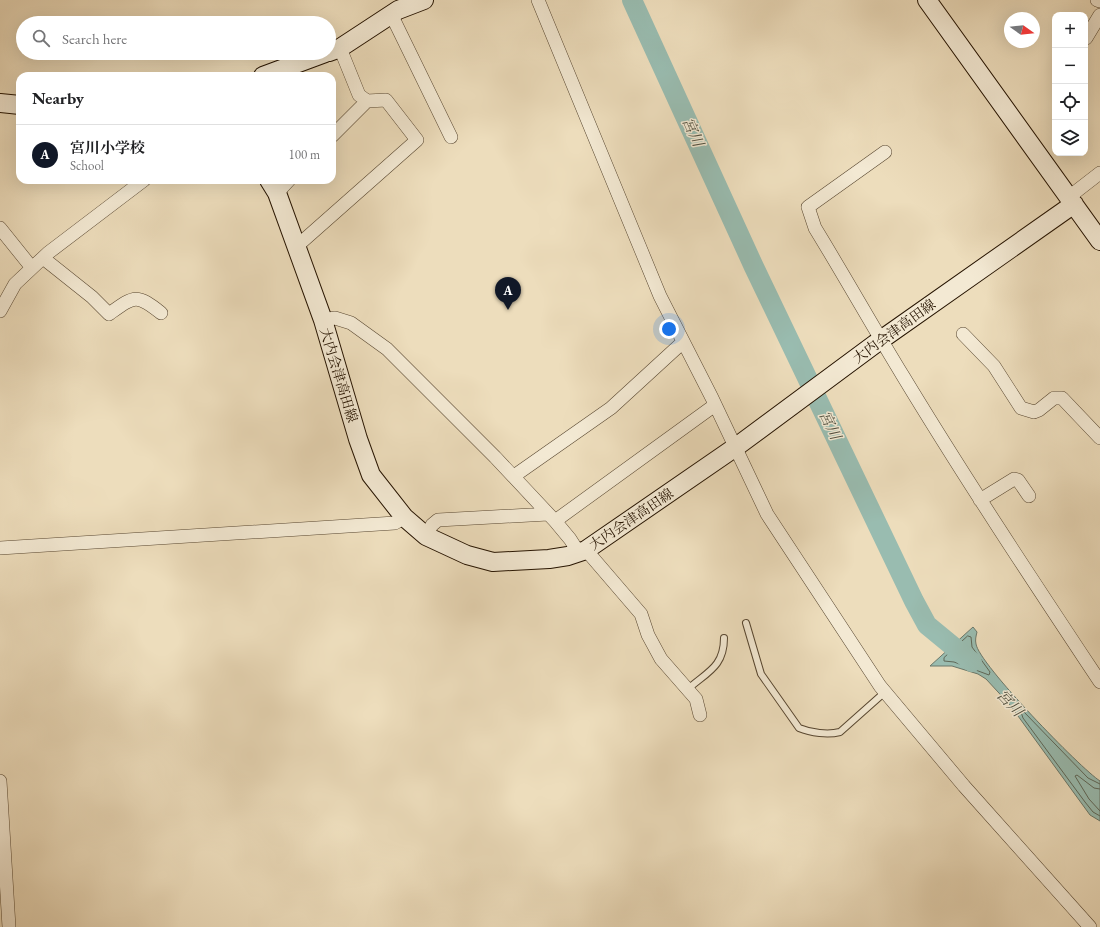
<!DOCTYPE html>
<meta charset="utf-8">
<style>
:root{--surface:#fff;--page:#f2f2f2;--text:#202124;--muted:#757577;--line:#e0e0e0;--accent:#111827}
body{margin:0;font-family:"EB Garamond","Noto Serif JP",serif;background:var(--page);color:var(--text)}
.controls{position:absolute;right:12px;top:12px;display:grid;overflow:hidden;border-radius:8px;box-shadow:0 4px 16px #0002}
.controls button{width:36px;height:36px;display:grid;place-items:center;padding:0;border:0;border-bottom:1px solid var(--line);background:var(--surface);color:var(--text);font:20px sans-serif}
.compass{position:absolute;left:1004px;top:12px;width:36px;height:36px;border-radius:50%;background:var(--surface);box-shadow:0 4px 16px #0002;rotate:105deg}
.you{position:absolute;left:669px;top:329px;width:14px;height:14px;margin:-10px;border:3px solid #fff;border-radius:50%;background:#1a73e8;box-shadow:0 0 0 6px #1a73e833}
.badge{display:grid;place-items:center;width:26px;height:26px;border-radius:50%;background:var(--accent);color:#fff;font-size:13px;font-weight:700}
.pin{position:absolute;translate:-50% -33px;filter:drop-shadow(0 1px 2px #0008)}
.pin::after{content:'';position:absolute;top:21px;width:14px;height:12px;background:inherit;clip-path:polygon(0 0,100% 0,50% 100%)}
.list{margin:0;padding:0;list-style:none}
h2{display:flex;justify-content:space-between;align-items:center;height:52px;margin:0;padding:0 16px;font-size:17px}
h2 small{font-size:13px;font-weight:400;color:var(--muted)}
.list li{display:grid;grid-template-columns:26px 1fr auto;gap:12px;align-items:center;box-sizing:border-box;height:60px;padding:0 16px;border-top:1px solid var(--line)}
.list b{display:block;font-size:15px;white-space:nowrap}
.list p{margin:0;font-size:13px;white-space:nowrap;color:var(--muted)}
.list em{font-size:13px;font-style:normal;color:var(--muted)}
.icon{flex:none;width:22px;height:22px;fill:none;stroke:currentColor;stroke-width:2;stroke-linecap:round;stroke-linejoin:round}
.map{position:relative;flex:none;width:1100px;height:927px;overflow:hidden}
.search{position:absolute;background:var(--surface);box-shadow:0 4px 16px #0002;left:16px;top:16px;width:320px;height:44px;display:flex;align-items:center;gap:10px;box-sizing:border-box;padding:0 14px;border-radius:22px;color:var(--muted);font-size:15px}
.panel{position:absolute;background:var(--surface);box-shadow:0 4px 16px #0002;left:16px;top:72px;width:320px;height:112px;border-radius:12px}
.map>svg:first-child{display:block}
.water{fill:#99bcb0;stroke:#6b786a}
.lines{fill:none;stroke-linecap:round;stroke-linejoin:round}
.shore{stroke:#5f6858;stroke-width:1}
.river{stroke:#99bcb0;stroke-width:20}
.lane-casing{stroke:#574630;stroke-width:8}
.street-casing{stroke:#574630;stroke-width:14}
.secondary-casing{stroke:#251301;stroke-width:20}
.lane{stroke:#f3e9d3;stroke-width:6}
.street{stroke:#f3e9d3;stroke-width:13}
.secondary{stroke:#f3e9d3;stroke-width:18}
.labels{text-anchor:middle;stroke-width:3;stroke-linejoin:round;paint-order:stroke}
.street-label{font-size:14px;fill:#251301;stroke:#f3e9d3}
.water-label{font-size:15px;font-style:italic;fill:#4e4e3e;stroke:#f3e9d3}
</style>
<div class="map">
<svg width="1100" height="927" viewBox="0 0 1100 927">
<rect width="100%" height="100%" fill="#edddbc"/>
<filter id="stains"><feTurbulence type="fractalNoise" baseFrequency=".005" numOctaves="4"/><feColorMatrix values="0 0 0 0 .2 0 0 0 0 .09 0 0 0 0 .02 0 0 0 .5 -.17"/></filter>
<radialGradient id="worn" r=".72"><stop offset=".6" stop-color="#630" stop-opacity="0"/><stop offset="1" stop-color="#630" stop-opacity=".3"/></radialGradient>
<path class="water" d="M973 627 977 632C976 636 975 640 976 644 979 664 1080 768 1100 781V821L1090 815 1010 705 986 679 978 674 952 666H930Z"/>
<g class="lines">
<path class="shore" d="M968 636 971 637 972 647 990 672 989 675 954 662 944 661V658Z
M964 647H967L975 660 974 663 956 657Z
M1100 784 1088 778 1024 712H1021L1023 718 1085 802 1093 812 1100 816
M1100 789 1094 788 1077 775 1075 776 1089 799 1100 811"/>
<path class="river" d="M632 0 754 267 914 601 927 625 972 662"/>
<defs>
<path id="lane" d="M746 623 761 674 799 728C811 733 828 735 840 732L885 692
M688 689C707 672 724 667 724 638"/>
<path id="street" d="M538 0 660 296 712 398 767 514 880 686 964 786 1090 927
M1097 0 1100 1
M391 14 451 137
M1086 38 1100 15
M332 136 367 101
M885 152 808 207 815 228C845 277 873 327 903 376 966 480 1033 581 1100 682
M277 193 289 180
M1069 197 1100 173
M0 228 32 268
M296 247 417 140 386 100 367 101 359 95 340 48
M43 258 92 297 109 314C134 296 136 293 161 313
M0 311 15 284 48 253 144 180
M323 320 335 318 351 323 387 349 495 457 555 521 570 539 579 553
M963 334 994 366 1021 408 1034 412 1039 410 1054 398H1062L1100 438
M514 476 611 408 683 342
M980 500 1014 479 1018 480 1029 496
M555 521 715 405
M426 536 432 525 438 520 548 514
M0 548 395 523 404 517
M586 550 641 614 648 635 661 659 696 699 700 715
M0 781 9 927"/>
<path id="secondary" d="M927 0 1100 241
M329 52 340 48 398 10 424 0
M263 76 325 53
M0 103 20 105
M269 180 277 193 323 320 358 439 371 475 404 517 426 536 467 555 493 562 549 559 568 556 586 550 740 444 875 344 1074 204"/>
</defs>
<use href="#lane" class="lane-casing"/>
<use href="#street" class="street-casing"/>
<use href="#secondary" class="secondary-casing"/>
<use href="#lane" class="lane"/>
<use href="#street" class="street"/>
<use href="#secondary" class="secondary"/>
</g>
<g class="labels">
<g class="street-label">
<text transform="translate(894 331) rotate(-36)" y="5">大内会津高田線</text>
<text transform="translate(339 375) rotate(73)" y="5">大内会津高田線</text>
<text transform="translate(631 519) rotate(-34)" y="5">大内会津高田線</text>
</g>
<g class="water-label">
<text transform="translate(693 132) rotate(66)" y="5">宮川</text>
<text transform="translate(830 425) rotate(64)" y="5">宮川</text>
<text transform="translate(1010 703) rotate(47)" y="5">宮川</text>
</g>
</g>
<rect width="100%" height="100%" filter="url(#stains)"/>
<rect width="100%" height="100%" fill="url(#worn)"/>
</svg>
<div class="controls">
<button>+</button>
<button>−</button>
<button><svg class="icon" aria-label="locate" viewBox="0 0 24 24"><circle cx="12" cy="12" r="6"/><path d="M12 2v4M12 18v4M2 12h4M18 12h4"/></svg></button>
<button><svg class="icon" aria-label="layers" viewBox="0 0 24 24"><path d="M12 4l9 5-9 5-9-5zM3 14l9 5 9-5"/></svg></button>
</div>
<svg class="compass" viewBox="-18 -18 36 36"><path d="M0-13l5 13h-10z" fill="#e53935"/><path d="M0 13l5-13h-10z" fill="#757577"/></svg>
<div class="you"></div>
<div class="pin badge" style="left:508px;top:310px">A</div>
<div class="search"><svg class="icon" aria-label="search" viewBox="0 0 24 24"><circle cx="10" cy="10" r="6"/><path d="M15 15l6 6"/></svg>Search here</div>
<section class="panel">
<h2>Nearby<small></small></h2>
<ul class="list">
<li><span class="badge">A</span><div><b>宮川小学校</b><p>School</p></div><em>100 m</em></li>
</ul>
</section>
</div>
